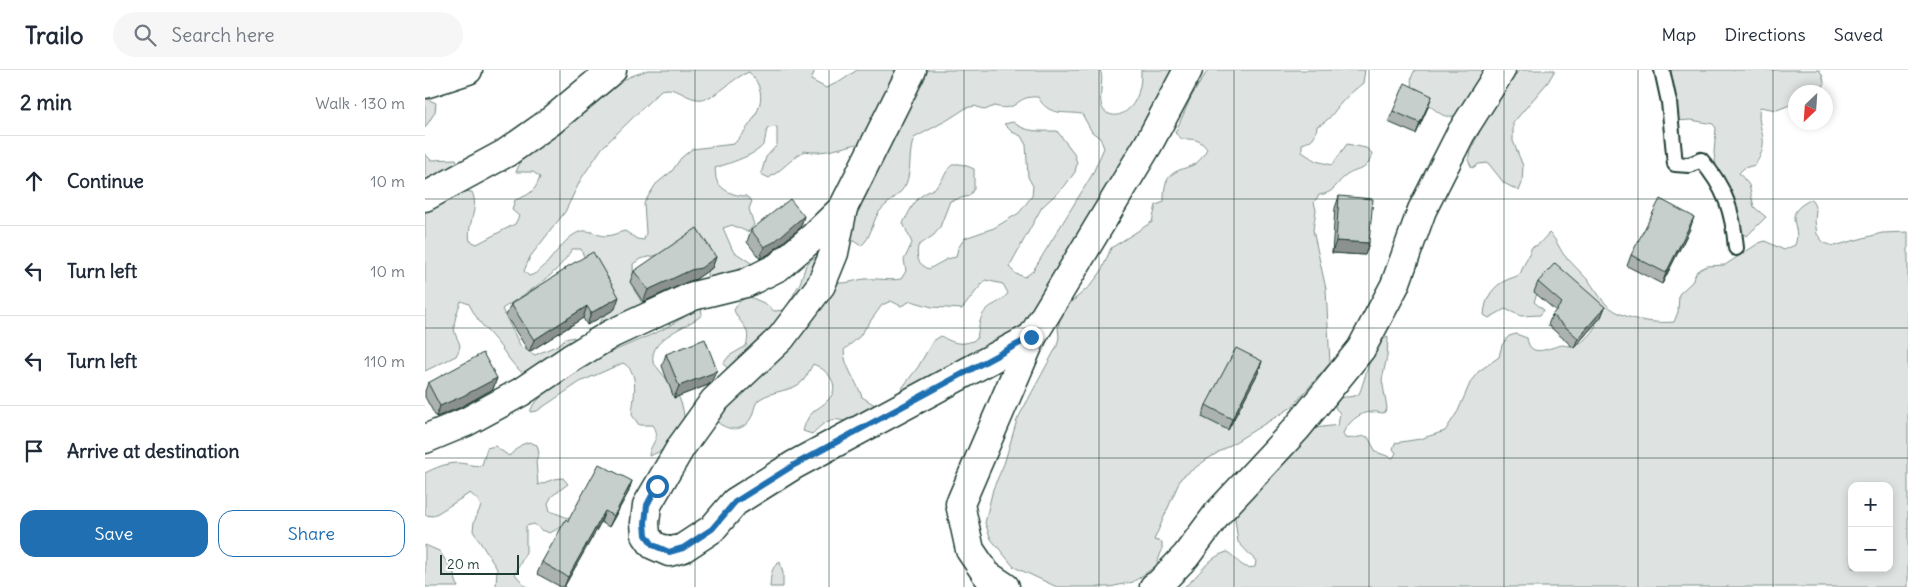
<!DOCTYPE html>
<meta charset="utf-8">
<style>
:root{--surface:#fff;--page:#f6f6f7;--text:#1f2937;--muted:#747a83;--line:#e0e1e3;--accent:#1f6fb2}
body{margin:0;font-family:Delius,sans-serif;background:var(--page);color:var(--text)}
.controls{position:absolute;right:15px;bottom:15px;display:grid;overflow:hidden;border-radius:10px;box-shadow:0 2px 8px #0003}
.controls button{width:45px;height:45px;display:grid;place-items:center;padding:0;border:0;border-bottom:1px solid var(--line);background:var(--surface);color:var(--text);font:25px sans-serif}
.compass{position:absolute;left:1363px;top:15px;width:45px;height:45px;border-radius:50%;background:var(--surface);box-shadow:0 2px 8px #0003;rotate:205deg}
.scale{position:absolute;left:15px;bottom:12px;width:79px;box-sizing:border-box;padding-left:5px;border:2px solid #1f3d34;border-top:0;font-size:14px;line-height:18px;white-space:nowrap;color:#1f3d34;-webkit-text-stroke:4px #fff;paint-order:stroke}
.stop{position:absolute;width:15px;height:15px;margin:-11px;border:4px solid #1f6fb2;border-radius:50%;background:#fff}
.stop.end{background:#1f6fb2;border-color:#fff;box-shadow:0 1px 5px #0008}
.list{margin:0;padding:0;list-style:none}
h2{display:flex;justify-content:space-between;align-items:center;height:65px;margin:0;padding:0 20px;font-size:21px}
h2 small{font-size:16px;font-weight:400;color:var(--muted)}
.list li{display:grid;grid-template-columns:32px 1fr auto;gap:15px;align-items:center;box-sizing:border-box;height:90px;padding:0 20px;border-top:1px solid var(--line)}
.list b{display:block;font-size:19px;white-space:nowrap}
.list em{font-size:16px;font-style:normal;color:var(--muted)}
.actions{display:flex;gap:10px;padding:15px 20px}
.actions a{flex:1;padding:11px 0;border:1px solid var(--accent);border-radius:15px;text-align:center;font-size:18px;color:var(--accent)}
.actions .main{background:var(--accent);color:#fff}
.icon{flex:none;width:28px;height:28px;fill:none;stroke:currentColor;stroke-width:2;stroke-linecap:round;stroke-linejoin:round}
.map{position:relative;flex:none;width:1483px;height:517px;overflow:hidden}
header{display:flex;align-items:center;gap:30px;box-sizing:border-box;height:70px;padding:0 25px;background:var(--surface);border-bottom:1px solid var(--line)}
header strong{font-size:24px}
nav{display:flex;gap:28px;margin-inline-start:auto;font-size:18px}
.search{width:350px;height:45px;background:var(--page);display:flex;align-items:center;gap:12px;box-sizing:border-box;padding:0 18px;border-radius:28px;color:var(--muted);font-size:19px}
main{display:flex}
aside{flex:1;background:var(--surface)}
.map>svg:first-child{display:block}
.green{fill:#dee3e2;stroke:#7e908b;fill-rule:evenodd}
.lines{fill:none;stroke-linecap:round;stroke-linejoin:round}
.service-casing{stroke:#1f3d34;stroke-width:18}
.minor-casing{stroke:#1f3d34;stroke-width:31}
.tertiary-casing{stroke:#1f3d34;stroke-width:31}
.service{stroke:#fff;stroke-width:14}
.minor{stroke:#fff;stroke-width:28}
.tertiary{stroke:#fff;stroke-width:28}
.wall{fill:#abb2af;stroke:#1f3d34}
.shaded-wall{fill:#8b918f;stroke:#1f3d34}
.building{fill:#c7cfcc;stroke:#1f3d34}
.route{stroke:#1f6fb2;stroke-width:6}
.grid{fill:none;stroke:#1f3d34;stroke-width:1;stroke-opacity:0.55}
</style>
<header>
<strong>Trailo</strong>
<div class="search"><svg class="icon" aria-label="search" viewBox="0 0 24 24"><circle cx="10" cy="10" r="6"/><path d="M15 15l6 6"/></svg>Search here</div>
<nav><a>Map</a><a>Directions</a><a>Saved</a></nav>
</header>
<main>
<aside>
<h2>2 min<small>Walk · 130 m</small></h2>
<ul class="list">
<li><svg class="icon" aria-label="ahead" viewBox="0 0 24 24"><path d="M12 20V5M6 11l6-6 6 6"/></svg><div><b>Continue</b></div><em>10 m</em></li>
<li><svg class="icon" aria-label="left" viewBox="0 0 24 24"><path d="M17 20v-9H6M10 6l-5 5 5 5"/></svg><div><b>Turn left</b></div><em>10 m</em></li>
<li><svg class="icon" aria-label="left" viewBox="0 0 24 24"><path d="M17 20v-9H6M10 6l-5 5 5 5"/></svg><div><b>Turn left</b></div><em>110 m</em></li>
<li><svg class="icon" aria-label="arrive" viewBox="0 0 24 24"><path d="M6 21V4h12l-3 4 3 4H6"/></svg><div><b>Arrive at destination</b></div></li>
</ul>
<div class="actions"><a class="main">Save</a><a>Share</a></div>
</aside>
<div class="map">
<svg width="1483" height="517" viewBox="0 0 1483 517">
<rect width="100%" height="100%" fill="#fff"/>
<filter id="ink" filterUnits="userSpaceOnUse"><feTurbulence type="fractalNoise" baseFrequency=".02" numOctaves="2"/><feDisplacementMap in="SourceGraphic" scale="10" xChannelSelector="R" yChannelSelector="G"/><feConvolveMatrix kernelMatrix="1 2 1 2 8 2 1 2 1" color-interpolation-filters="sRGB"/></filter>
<g filter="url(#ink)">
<path class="green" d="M223 0H390L386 10 401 18 416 11 432 0H482L436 73C418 77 397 85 379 81 366 89 357 100 344 108L336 104 341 87 352 75V57L343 58C340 63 341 68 339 73 335 84 302 94 290 98 291 102 290 108 292 111 297 121 310 126 321 126L327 131 324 139 329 155 323 162 307 155 298 158 308 181 329 195 285 214 282 206 283 197 251 181 215 189 208 194 209 220 218 234 179 261 172 256 181 242 156 179H147C129 209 105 220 77 239L96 277 110 285 133 275 140 269 149 267V275L100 305C86 294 82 285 72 272 59 257 53 252 44 234L36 231C33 240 27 254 30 263 34 275 38 273 31 286L0 301V84L6 90 31 89 34 96 38 121 47 122C55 139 41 154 45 171L52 174 90 154 94 146 87 140 90 130C104 125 110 122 115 107L108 102H91L98 86 189 16 204 7ZM324 2C350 28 327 52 309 74L267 79 256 88 247 101 231 114 219 133 221 163 219 170 212 169 200 161C194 162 187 166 181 166 172 166 164 158 154 162 134 170 122 202 104 206L99 201 105 187 140 142 156 109 177 78 236 20C252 15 262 31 277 29 296 26 306 8 324 2Z
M503 0H675C681 11 668 38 684 44 699 50 712 32 714 20 716 14 716 6 716 0H751L733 26 696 109 601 256 584 267 574 269 565 276 468 330 493 297 508 271 516 266C529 274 538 276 552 269 554 256 554 242 568 235 575 231 578 230 583 223L578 214 560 210 537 239 507 237 486 231 476 236 466 231 457 235 434 267 419 280C419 297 432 311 437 327L453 337 422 352C405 346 400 352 387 364L378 361C380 354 382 348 387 343 392 338 399 335 403 330 417 316 403 300 388 294 385 299 382 306 378 311 367 322 348 320 335 329 330 332 329 340 327 346 319 362 305 362 292 352L295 343 369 274 375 266 369 258 306 301 298 294 304 286 321 276C327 256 315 256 309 240L314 232 323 226 341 234 349 241 360 240 375 213 381 195 388 188 398 186 409 212C421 215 429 210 440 209 453 208 464 211 476 209L481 201 479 190 487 173 478 153C483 145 488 132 496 126 501 122 509 120 513 115 526 100 521 86 549 99V119L544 126 525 131 515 157 509 165 493 176C491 188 493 194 504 199L522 189 531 187 533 178 540 168 569 158 594 143 607 126 608 116 603 107 601 75 596 66 587 62 579 54 588 52C601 63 616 61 632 61L649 83 652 93 650 102 639 117 617 137 584 197 591 204 600 207 608 201 667 105 679 78 675 68 667 62 657 44C638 41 624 47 613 27 589 25 595 43 569 36L560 40 550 36 541 38 524 49 489 68C483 83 487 99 481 114 475 126 462 132 454 142 446 154 447 167 436 176L427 170 425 160 433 128 471 46 494 18Z
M783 0H940L938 13C931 19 923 25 917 32 908 42 905 51 892 56 891 67 887 71 877 74V82L891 91 907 95 922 74 941 78 947 83C943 102 935 97 922 105 910 113 911 123 894 125L889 132 891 140 888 160 901 219 905 293 867 337 781 390 756 408 729 470 737 472V480L731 496 708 512 685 517H632L589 497 566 469 560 453 568 419 579 394 592 350 632 276 634 267 633 258 635 249 644 234 665 216 676 202 686 178 727 152 731 135 739 132C739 126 739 118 741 113 746 99 759 100 770 94 776 90 779 84 782 79 775 69 769 69 757 69L750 63 766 27Z
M990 0H1062L1041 29 1037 45C1032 45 1025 47 1021 46 1014 46 988 21 987 15 985 9 987 5 990 0Z
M1094 0H1130L1123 12 1088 53V71L1098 96 1097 113 1094 121 1079 113 1063 93 1054 94 1047 98 1043 90 1045 81 1062 47Z
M1242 0H1394C1399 6 1401 16 1396 22H1370V33L1352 40 1335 37C1330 60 1348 68 1330 95L1319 98 1314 103 1324 115 1329 137 1341 147 1322 166 1316 163 1314 145 1305 130 1304 118 1292 102 1289 83 1291 58 1288 54 1266 50 1251 51Z
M0 28 11 33 10 42 0 58Z
M1387 129 1391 140 1390 151 1392 164 1399 173 1409 176 1457 163 1483 162V517H759C775 506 782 487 802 482 813 488 815 500 830 497L831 491 813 472 810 449 811 442 886 362 890 358 913 355 915 343 911 339 909 333C916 323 924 330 934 324 941 309 946 272 963 267L962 286 957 310 962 338 959 343C955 343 950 341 947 342 934 342 923 353 918 363L920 368C928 370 934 365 943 367L951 382 968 388 971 383 968 379 970 373 995 369 1020 361 1033 341 1046 311 1054 301 1074 287 1077 275 1084 266 1091 264 1102 268C1105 288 1121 279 1133 276 1138 274 1140 276 1145 276 1155 277 1167 263 1171 255L1168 250 1113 221 1109 232 1119 240 1115 245 1096 246 1080 239 1064 248 1059 245C1060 228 1068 215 1084 209 1089 207 1091 207 1095 204L1107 177 1113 175 1124 163C1132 170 1134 178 1139 185 1147 194 1156 202 1164 211 1169 218 1174 226 1180 233 1194 249 1229 254 1249 252L1253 242 1254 224 1267 212 1272 201 1282 196 1300 195 1334 173 1340 171 1359 180 1370 175C1378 154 1354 145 1387 129ZM1427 416H1464V498H1427Z
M276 237 277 245C262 258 224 267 228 292 237 304 249 316 255 330 267 359 250 377 224 386 225 373 237 368 228 355H214L207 345C208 328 216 303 198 293L155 312 112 341 105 342 108 335 123 320 161 293 237 260Z
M104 372 112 375 114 383 111 391 113 415 129 409 138 408 143 414 127 426 123 433 125 441 148 450 125 463 117 460 109 454 101 456V482L90 504 101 517H71L72 499 48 461 49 452 56 436 52 429 45 423 8 446 0 445V403C10 398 21 393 32 393 42 393 48 397 57 395L62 378 70 376 84 386 96 375Z
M0 475 14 481 28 501 33 517H0Z
M355 492 358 503V517H345C346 507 345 497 355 492Z"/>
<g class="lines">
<defs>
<path id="service" d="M1237 0 1244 32 1250 94 1264 95 1276 90C1300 117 1308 142 1311 178"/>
<path id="minor" d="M0 14 43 0
M0 127 81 83 125 52 187 0
M418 138 409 183 396 215 356 268 289 331 256 377 222 435 220 453 221 465 228 475 244 482 258 478 287 459 310 432 369 395 607 267
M0 369 41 352 96 322 145 289 186 264 268 226 321 213 353 197 387 168 418 138 487 0"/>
<path id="tertiary" d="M580 517 562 505 545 480 535 434 607 267 724 73 763 0
M729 517 734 514 761 486 793 443 872 358 936 279 970 215 997 140 1036 63 1076 0"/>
</defs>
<use href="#service" class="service-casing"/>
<use href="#minor" class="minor-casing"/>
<use href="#tertiary" class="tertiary-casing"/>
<use href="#service" class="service"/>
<use href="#minor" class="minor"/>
<use href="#tertiary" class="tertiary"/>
</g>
<path class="wall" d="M1003 37 991 64 963 52 968 41Z
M914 126 944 173 940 185 907 183 910 138Z
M379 146 375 158 344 184 335 189 322 172 326 160Z
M1265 159 1237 214 1202 196 1206 185Z
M291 187 287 198 271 209 262 212 218 232 205 212 209 201Z
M140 198 190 239 162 255 158 248 104 282 81 246 86 234 140 200Z
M1113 212 1180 237 1176 247 1149 278 1123 255 1127 245 1131 241 1109 222Z
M241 284 287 311 283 315 249 328 237 296Z
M837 291 833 303 803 360 777 347 781 335Z
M72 308 68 319 34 338 11 347 0 327V321L3 313Z
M207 411 203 423 184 457 176 452 139 517H136L112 504 117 492 143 451Z"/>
<path class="shaded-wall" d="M1007 26 1003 37 991 64 995 53Z
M379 146 375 158 344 184 335 189 339 177Z
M1269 147 1265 159 1237 214 1241 203Z
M911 171 944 173 940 185 907 183Z
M291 187 287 198 271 209 262 212 218 232 223 220Z
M194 227 190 239 162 255 166 243Z
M162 236 158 248 104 282 109 270Z
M1180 237 1176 247 1149 278 1153 268Z
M837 291 833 303 803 360 807 349Z
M292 300 287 311 283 315 249 328 254 316Z
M72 308 68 319 34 338 11 347 15 336Z
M207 411 203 423 184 457 189 446Z
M180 441 176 452 139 517 143 507Z"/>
<path class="building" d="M980 13 1007 26 995 53 968 41Z
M914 126 948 129 944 173 911 171Z
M365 129 379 146 349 172 339 177 326 160Z
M1235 129 1269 147 1241 203 1206 185Z
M272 158 291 187 276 198 266 200 223 220 209 201Z
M168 182 194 227 166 243 162 236 109 270 86 234 141 199 140 198Z
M1130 193 1180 237 1153 268 1127 245 1137 233 1113 212Z
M280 269 292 300 288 303 254 316 241 284Z
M811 278 837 291 807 349 781 335Z
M58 283 72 308 38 326 15 336 3 313Z
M174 394 207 411 189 446 180 441 143 507 117 492 141 449 143 451Z"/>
</g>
<g class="lines" filter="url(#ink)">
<path class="route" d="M232 416 222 435 220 453 221 465 228 475 244 482 258 478 287 459 310 432 369 395 606 267"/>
</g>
<path class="grid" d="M135 0V517M270 0V517M404 0V517M539 0V517M674 0V517M809 0V517M944 0V517M1079 0V517M1213 0V517M1348 0V517M0 129H1483M0 258H1483M0 388H1483"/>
</svg>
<div class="controls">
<button>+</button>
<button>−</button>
</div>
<svg class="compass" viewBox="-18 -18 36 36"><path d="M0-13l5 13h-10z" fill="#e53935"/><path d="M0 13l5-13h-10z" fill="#747a83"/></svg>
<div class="scale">20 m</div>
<div class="stop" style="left:232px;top:416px"></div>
<div class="stop end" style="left:606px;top:267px"></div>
</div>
</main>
